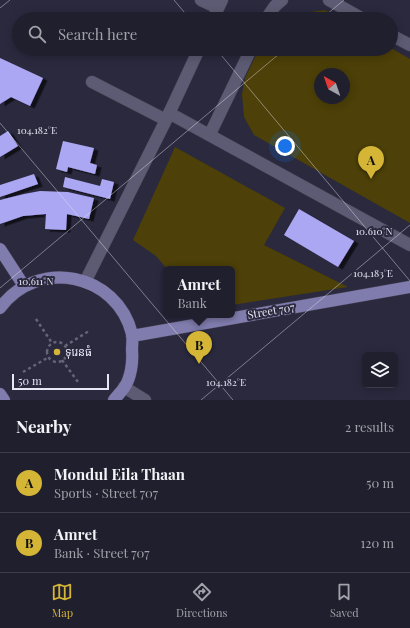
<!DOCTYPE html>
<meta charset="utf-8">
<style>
:root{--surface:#201f2e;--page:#282736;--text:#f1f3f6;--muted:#a2a2aa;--line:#3d3d4a;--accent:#d5b535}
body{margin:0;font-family:"Playfair Display","Noto Sans Khmer",serif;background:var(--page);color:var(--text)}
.controls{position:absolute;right:12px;bottom:12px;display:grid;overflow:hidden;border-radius:6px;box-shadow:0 2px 10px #0003}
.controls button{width:36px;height:36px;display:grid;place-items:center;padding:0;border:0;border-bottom:1px solid var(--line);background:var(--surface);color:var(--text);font:20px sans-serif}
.compass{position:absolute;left:314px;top:68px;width:36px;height:36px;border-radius:50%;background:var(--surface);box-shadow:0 2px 10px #0003;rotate:320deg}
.scale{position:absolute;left:12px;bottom:10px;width:97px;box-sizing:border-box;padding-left:4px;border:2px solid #e7e6f5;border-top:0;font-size:11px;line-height:14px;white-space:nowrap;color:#e7e6f5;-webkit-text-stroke:3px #2a293e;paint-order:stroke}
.you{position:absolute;left:285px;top:146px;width:14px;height:14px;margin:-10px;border:3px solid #fff;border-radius:50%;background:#1a73e8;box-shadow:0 0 0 6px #1a73e833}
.badge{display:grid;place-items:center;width:26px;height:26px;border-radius:50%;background:var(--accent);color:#111;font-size:13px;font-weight:700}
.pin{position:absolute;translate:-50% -33px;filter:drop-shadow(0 1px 2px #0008)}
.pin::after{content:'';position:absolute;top:21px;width:14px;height:12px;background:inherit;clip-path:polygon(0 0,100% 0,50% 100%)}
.popup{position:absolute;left:163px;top:266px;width:72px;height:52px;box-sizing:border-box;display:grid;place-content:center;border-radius:6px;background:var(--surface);filter:drop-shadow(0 1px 3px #0005);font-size:13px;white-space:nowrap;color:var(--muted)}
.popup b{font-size:15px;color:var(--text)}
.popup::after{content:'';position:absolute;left:50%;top:100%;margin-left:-8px;border:8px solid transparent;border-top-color:var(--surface)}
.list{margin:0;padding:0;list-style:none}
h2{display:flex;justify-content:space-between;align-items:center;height:52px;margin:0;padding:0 16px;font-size:17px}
h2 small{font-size:13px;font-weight:400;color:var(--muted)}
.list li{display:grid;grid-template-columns:26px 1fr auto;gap:12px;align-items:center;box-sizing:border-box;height:60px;padding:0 16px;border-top:1px solid var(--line)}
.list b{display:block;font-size:15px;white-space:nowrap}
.list p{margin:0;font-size:13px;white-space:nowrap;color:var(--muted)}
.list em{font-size:13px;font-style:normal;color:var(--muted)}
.icon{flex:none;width:22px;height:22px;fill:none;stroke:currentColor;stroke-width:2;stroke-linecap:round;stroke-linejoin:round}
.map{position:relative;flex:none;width:410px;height:400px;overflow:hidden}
.search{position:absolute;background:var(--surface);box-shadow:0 2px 10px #0003;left:12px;right:12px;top:12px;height:44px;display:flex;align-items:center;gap:10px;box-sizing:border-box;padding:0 14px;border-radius:22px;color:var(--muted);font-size:15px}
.sheet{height:172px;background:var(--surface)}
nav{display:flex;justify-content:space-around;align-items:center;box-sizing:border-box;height:56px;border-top:1px solid var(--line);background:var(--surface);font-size:11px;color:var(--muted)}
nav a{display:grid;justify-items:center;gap:2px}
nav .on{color:var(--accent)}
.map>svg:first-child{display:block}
.green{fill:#4d4008;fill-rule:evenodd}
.building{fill:#aca7f3;filter:url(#shadow)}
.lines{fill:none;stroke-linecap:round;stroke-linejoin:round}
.minor-casing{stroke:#464456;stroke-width:13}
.major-casing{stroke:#464456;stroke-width:13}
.path{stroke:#666578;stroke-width:2.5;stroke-dasharray:3 3;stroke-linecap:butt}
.minor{stroke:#5d5b73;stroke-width:12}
.major{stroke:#807cad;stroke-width:12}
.ticks{fill:none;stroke:#e7e6f5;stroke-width:1;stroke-opacity:0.45}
.poi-dot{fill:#d5b535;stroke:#2a293e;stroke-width:1.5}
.labels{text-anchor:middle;stroke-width:4;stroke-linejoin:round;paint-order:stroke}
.street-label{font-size:11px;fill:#e7e6f5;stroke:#2a293e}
.poi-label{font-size:11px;fill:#e7e6f5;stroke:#2a293e;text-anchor:start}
.ticks-label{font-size:10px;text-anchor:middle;fill:#e7e6f5;stroke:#2a293e;stroke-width:4;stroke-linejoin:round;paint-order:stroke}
</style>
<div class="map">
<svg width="410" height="400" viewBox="0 0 410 400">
<defs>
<filter id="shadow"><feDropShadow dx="4.5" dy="2.5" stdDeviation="0" flood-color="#0009"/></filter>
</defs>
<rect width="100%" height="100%" fill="#2a293e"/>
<path class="green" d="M325 10 341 19H287L303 13Z
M391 48 410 59V223L254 135 244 117 242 94 245 78 259 49ZM320 74H344V98H320Z
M175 147 285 208 264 245 348 287 232 305V269H167L156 256 133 240Z"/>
<path class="building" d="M0 58 43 78 30 106 11 97 0 104Z
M8 131 18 146 0 157V136Z
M63 141 94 148 90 163 97 165 95 174 68 167 67 172 56 169Z
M34 174 38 184 0 197V185Z
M65 177 100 186 102 179 114 182 110 199 63 187Z
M40 191 68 192 94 198 89 219 67 214 66 230 45 229 46 214 23 216 0 224V200L24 194Z
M299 209 354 241 338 267 284 235Z"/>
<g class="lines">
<defs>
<path id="minor" d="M201 0 218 8
M329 0 363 19
M213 19 222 0
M266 19 275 6 282 0
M391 35 410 45
M92 82 166 120
M169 113 410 245
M210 134 251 49
M85 282 166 120 199 49
M124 387 145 400"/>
<path id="major" d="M0 249 24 286
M0 308C38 257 117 273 132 334 133 339 132 345 132 350 133 362 131 378 124 388 121 392 117 396 114 400
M132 336 410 287
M0 394 4 400"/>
</defs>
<use href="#minor" class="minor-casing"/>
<use href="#major" class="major-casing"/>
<path class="path" d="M36 319 52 343
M47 352a10 10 0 1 1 20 0a10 10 0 1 1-20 0Z
M65 346 89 331
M62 360 78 382
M23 372 49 357"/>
<use href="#minor" class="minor"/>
<use href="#major" class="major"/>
</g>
<path class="ticks" d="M174 0 190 19M0 8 10 0M321 19 344 0M216 49 410 281M0 123 233 400M0 288 285 49M201 400 410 225"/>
<circle class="poi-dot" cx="57" cy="352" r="4"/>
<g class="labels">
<g class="street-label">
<text transform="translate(271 311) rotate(-10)" y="4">Street 707</text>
</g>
<g class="poi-label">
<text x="65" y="356">ទុរេនធំ</text>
</g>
</g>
<g class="ticks-label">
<text x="37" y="134">104.182°E</text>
<text x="374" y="235">10.610°N</text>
<text x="373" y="277">104.183°E</text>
<text x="36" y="285">10.611°N</text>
<text x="226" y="386">104.182°E</text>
</g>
</svg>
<div class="controls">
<button><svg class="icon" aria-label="layers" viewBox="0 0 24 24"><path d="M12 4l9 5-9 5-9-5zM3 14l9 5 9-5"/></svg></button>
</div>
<svg class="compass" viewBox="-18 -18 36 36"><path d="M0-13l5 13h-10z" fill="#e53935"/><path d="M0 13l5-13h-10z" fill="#a2a2aa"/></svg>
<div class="scale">50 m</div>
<div class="you"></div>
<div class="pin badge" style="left:371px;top:179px">A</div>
<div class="pin badge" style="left:199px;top:364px">B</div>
<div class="popup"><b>Amret</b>Bank</div>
<div class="search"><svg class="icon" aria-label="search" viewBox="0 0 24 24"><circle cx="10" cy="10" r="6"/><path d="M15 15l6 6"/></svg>Search here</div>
</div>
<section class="sheet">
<h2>Nearby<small>2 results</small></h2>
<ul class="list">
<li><span class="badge">A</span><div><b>Mondul Eila Thaan</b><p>Sports · Street 707</p></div><em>50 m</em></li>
<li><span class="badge">B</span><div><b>Amret</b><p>Bank · Street 707</p></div><em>120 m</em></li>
</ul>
</section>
<nav>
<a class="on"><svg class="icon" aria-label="map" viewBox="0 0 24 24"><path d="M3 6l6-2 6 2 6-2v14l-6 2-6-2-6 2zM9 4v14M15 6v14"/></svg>Map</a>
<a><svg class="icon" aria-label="directions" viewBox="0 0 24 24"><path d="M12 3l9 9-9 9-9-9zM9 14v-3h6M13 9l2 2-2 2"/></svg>Directions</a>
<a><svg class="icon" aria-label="saved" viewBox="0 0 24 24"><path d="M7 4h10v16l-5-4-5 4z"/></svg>Saved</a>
</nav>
